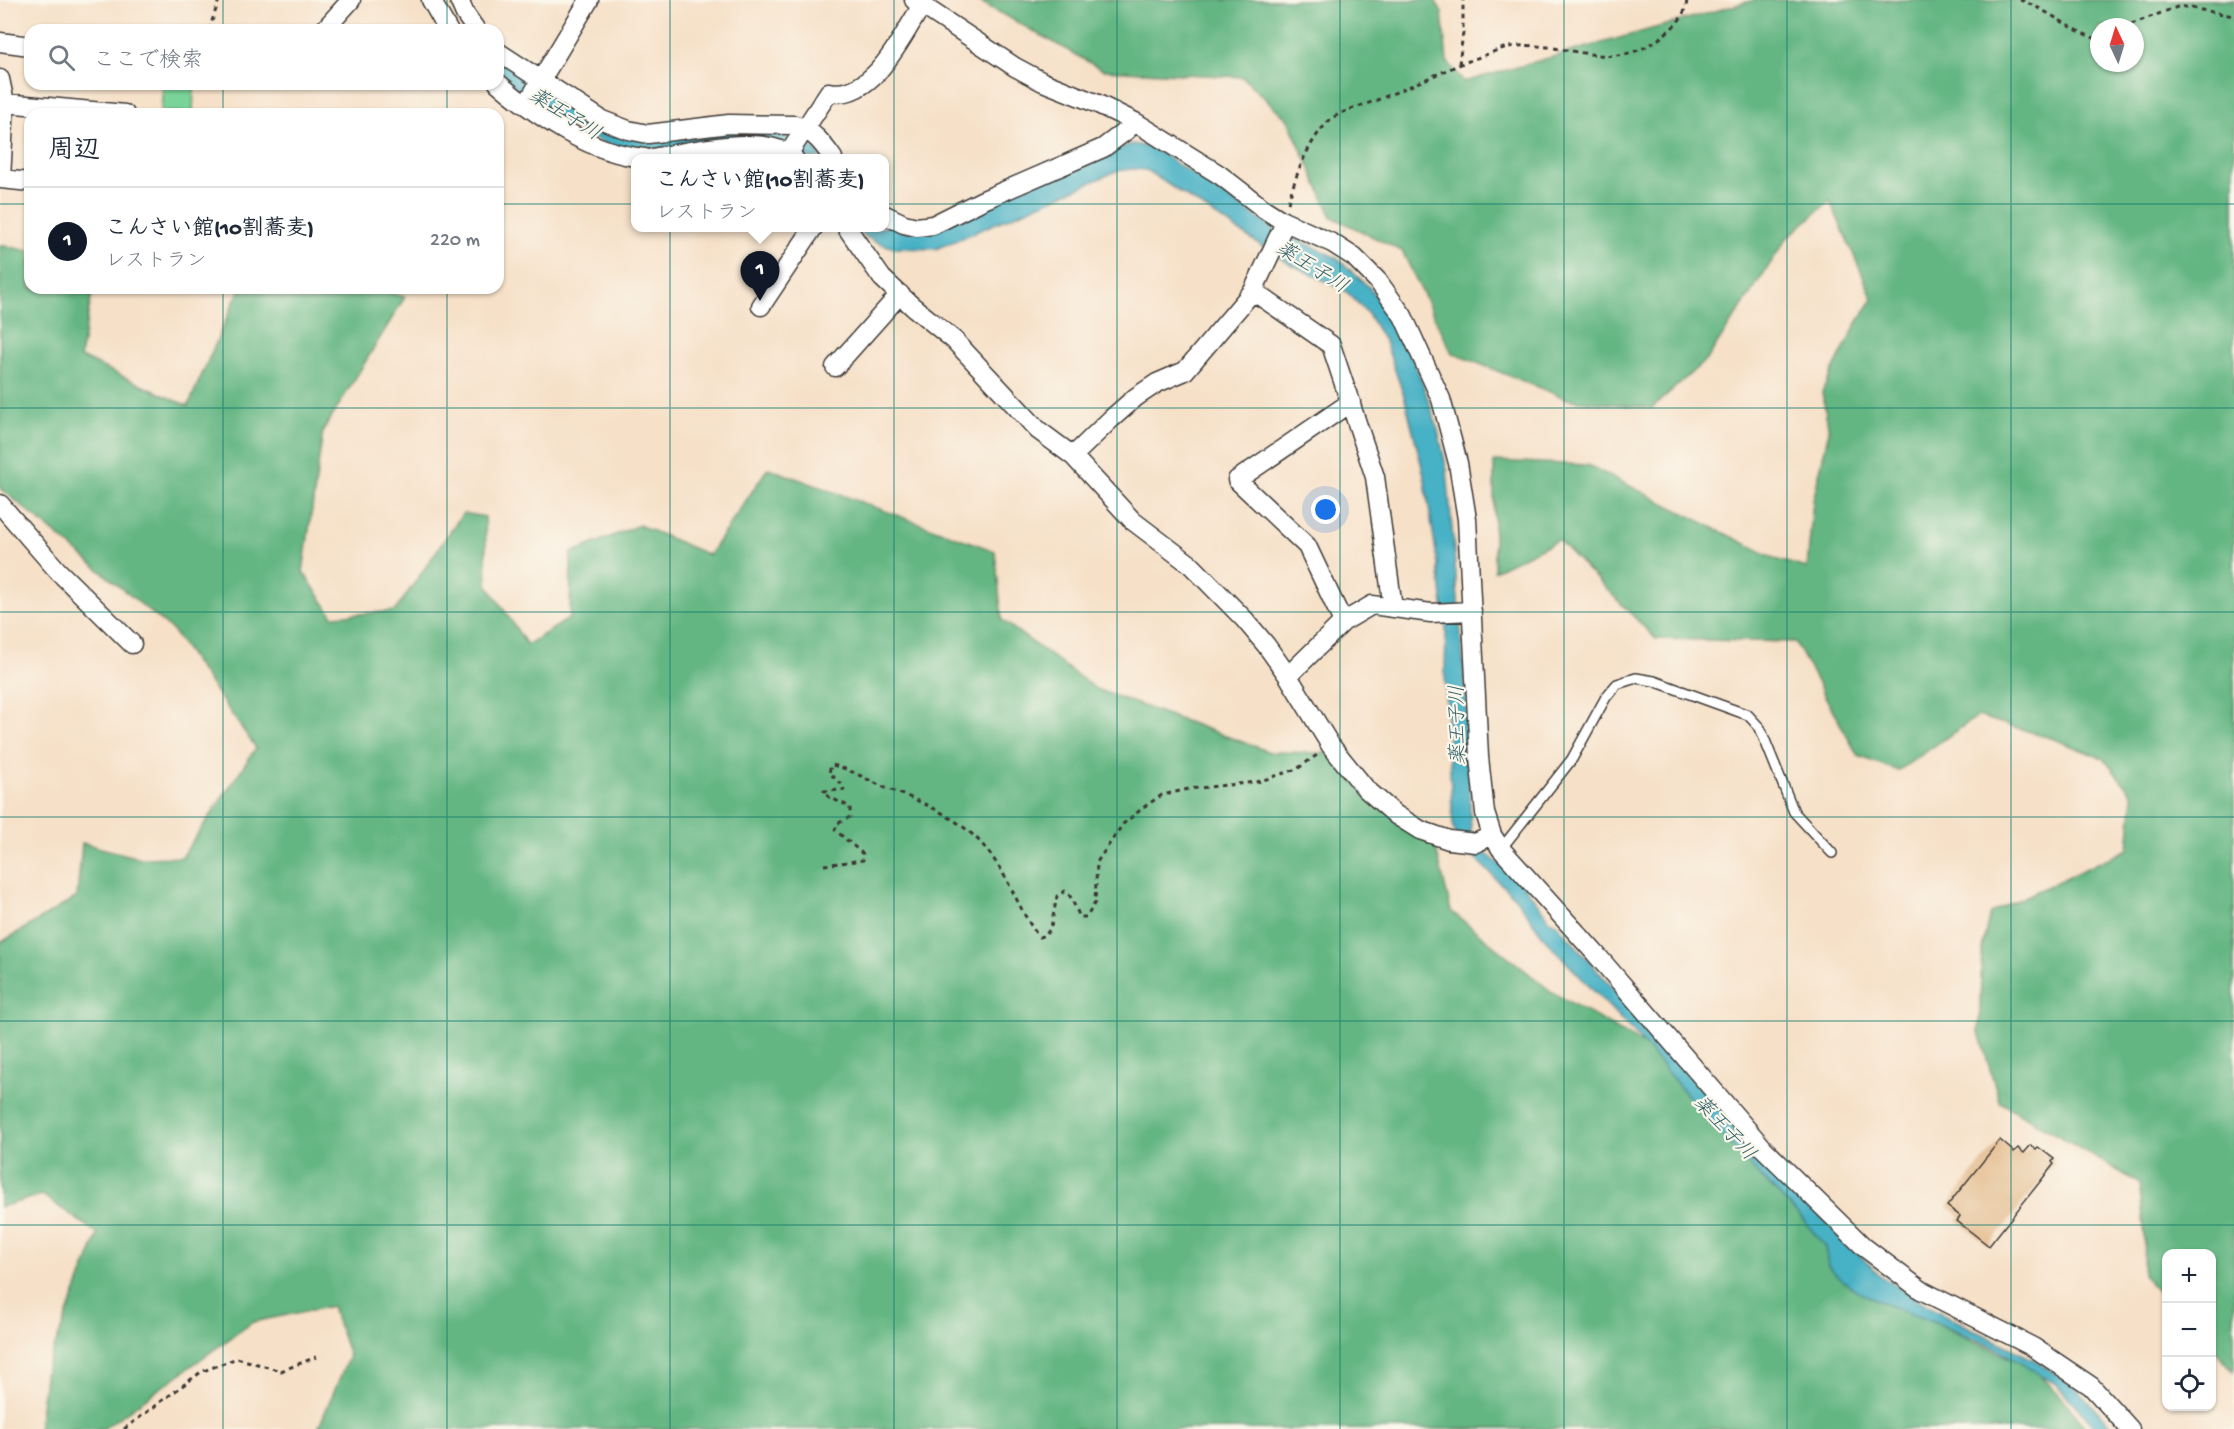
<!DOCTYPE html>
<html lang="ja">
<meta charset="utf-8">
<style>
:root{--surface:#fff;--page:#f2f2f3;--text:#1f2937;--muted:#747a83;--line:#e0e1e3;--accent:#111827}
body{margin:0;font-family:"Gochi Hand","Klee One",sans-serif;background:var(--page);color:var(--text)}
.controls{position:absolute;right:18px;bottom:18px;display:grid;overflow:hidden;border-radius:12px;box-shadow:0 2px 4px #0004}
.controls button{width:54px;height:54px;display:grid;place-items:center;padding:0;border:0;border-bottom:2px solid var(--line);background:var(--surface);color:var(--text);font:30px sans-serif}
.compass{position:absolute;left:2090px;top:18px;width:54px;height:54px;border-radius:50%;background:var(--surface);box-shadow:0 2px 4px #0004;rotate:356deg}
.you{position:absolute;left:1326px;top:510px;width:21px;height:21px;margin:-15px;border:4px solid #fff;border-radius:50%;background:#1a73e8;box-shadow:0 0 0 9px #1a73e833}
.badge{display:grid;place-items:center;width:39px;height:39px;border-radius:50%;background:var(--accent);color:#fff;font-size:20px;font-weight:700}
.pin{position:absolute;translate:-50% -50px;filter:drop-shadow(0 2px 3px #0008)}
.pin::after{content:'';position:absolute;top:32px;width:21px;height:18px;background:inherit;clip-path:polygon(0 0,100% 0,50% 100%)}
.popup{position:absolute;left:631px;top:154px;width:258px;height:78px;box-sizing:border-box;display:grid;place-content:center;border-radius:12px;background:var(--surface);filter:drop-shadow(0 2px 4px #0005);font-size:20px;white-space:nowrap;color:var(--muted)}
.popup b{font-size:22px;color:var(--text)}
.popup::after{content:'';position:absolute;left:50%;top:100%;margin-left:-12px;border:12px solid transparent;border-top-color:var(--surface)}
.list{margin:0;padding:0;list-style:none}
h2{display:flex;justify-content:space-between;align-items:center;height:78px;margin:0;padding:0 24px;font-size:26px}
h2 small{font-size:20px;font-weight:400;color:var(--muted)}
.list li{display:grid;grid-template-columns:39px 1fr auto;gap:18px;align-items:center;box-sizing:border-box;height:108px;padding:0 24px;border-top:2px solid var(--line)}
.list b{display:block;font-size:22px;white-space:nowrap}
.list p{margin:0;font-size:20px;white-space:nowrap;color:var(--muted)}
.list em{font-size:20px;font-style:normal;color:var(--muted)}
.icon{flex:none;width:33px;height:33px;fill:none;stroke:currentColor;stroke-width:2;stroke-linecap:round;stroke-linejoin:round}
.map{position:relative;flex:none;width:2234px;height:1429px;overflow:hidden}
.search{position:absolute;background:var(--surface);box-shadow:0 2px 4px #0004;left:24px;top:24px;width:480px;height:66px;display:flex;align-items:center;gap:15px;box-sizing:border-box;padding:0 21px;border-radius:18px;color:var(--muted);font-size:22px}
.panel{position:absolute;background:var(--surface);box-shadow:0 2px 4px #0004;left:24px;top:108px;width:480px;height:186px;border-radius:18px}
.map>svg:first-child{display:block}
.green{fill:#7ad49a;stroke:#4b785b;stroke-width:1.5}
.forest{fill:#63b682;stroke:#40694f;stroke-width:1.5;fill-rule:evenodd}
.water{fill:#46b1c5;stroke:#316670;stroke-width:1.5}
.building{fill:#dfb07c}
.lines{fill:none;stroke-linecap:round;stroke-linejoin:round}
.lane-casing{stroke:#3d3936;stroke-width:12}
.street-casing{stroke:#3d3936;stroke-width:21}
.path{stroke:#3d3936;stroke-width:3;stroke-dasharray:4.5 4.5;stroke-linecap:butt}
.lane{stroke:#fff;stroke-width:9}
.street{stroke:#fff;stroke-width:18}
.grid{fill:none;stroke:#0f766e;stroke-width:1.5;stroke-opacity:0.55}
.labels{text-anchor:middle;stroke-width:4.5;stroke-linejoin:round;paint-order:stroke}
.water-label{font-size:20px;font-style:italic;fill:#2f5f68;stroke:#fbf7ec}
</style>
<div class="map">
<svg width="2234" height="1429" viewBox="0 0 2234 1429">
<rect width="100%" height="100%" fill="#fbf7ec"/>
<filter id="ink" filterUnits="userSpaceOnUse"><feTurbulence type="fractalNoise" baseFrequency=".0167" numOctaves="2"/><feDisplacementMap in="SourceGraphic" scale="12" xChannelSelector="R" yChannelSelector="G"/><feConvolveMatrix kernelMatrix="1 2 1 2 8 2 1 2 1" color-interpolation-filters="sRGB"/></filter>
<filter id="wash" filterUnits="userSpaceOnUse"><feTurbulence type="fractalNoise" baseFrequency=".008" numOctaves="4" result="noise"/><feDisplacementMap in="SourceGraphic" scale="24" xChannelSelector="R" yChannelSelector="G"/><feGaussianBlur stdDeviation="1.35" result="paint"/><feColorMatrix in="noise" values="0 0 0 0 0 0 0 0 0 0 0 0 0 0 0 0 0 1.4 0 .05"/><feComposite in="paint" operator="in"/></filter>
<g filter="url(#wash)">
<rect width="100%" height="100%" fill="#f6e0c7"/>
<path class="green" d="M163 84H194L193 113 161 112Z"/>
<path class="forest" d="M977 0H1435L1442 12 1447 61 1464 82 1754 0H2234V1371L2212 1347V1254H2166V1299L2143 1275 2144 1227 2139 1183 2000 1102 1979 1033 1982 948 1990 913 2128 849 2133 795 2104 759 2054 739 1978 716 1898 771 1858 756 1795 642 1656 639 1558 540 1494 571V461L1588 465 1778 560 1807 568 1813 501 1829 431 1822 392 1857 323 1873 299 1830 201 1787 238 1708 358 1652 408 1570 400 1452 353 1402 251 1332 217 1288 120 1242 77 1103 70ZM2099 27H2135V63H2099Z
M0 245 30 251V288H93L80 357 188 406 240 288H372L405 297 323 431 303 572 333 616 395 611 463 513 485 517 487 584 527 645 570 618 571 553 639 525 709 555 768 468 995 551 1002 620 1096 689 1270 752 1332 753 1432 832 1451 911 1552 992 1678 1064 1861 1272 1948 1329 2036 1370 2076 1414 2086 1429H318L349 1356 332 1306 253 1322 103 1429H38L46 1369 98 1234 42 1195 0 1207V943L77 897 82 843 139 858 182 857 256 748 172 630 0 488Z"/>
<path class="water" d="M498 57 618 133 715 129 796 131 807 139 822 158H803L798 152 649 154 603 143 538 106 498 76Z
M1133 144 1153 148 1273 228 1337 258 1370 288 1403 335 1421 379 1437 426 1447 470 1466 694 1471 833 1480 849 1520 880 1550 920 1556 923 1773 1170 1882 1277 1933 1309 2038 1362 2074 1386 2115 1429H2097L2056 1384 1997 1349 1950 1328 1905 1312 1859 1292 1841 1279 1828 1266 1825 1247 1801 1217 1753 1169 1684 1092 1637 1036 1549 944 1516 899 1480 863 1461 848 1453 827 1445 676 1446 629 1438 565 1424 475 1405 399 1386 344 1368 314 1347 292 1285 261 1146 170 1133 169 1117 171 936 249 894 248 873 241 862 234 857 228H885V221L905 232 1093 155Z"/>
<g id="blocks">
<path class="building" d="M2000 1140 2014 1152 2018 1148 2024 1153 2031 1145 2036 1149 2038 1147 2054 1159 2052 1162 2054 1164 1989 1246 1957 1221 1960 1216 1947 1206Z"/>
</g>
</g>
<g filter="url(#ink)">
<use href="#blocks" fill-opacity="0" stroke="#3d3936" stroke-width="1.5"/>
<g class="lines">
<defs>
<path id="lane" d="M1501 849 1572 759 1606 697 1617 684 1636 678 1654 681 1748 715 1760 728 1794 812 1832 853"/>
<path id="street" d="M431 0 448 30
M459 0 465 14 476 30
M914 0 1015 67 1043 82 1098 104 1135 122 1220 175 1264 209 1283 221 1332 243 1354 257 1378 281 1403 316 1441 399 1458 463 1467 519 1479 757 1485 813 1492 835 1501 849 1595 953 1764 1149 1864 1247 1921 1290 2033 1347 2091 1386 2130 1429
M324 30 351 0
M0 42 30 46
M498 52 602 120 628 130 648 134 729 124 795 125C813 130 823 144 833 158
M0 79 5 103 1 179 30 182
M498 83C537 117 593 154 645 158
M5 103 125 114
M526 105 589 0
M789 153 829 92C873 101 903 35 922 5
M652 158C687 152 768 132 794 158
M885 215 904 224 917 227 933 225 981 201 1103 148 1127 130 1135 122
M847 228 882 278 912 306 954 340 1038 430 1073 456 1133 521 1191 565 1245 620 1266 645 1288 676 1331 746 1366 789 1396 815 1420 830 1449 840 1476 843 1492 835
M1253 291 1331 345 1375 477 1393 608
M761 306 813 228
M835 367 900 294
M1073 456 1111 419 1136 397 1157 383 1185 371 1253 291 1282 229 1283 221
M0 504 58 571 132 644
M1343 622 1307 546 1237 480 1351 402
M1288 676 1343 622 1372 605 1431 613 1472 611"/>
</defs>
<use href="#lane" class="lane-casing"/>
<use href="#street" class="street-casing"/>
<path class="path" d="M2020 0C2046 9 2068 28 2094 38L2099 36
M2123 27 2180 6 2234 16
M209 30 219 0
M1459 64 1463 33V0
M1288 203C1296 175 1308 140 1331 119 1341 111 1365 105 1377 100 1410 87 1442 71 1474 59 1484 56 1494 51 1504 48 1564 35 1611 81 1666 33 1678 23 1685 16 1687 0
M824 865 863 860V854L835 830 837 824 850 817V807L829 797 824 791 844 790 843 785 829 773 831 765C850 768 868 781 886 788 928 804 970 822 995 861 1012 885 1021 914 1039 937L1046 935 1051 927 1057 896 1065 891 1070 896 1080 917H1087L1095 902 1097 862 1123 824 1144 807 1162 795 1189 789 1257 782 1297 769 1317 755
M124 1429 201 1372 237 1358 281 1371 316 1357"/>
<use href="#lane" class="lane"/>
<use href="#street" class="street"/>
</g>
</g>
<path class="grid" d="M223 0V30M447 0V30M670 0V1429M894 0V1429M1117 0V1429M1340 0V1429M1564 0V1429M1787 0V1429M2011 0V1429M223 84V114M447 84V114M0 204H30M498 204H2234M223 288V1429M447 288V1429M0 408H2234M0 612H2234M0 817H2234M0 1021H2234M0 1225H2234"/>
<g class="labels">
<g class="water-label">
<text transform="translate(566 113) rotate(32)" y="7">薬王子川</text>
<text transform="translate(1313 266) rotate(32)" y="7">薬王子川</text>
<text transform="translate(1456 725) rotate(-91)" y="7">薬王子川</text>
<text transform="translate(1726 1127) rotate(47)" y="7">薬王子川</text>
</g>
</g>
</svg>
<div class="controls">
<button>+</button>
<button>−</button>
<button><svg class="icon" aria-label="locate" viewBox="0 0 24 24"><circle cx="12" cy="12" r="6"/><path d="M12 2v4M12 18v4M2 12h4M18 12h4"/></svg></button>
</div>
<svg class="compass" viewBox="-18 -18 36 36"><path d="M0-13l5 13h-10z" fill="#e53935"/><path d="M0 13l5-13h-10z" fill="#747a83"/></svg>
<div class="you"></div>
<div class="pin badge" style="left:760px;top:301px">1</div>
<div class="popup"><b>こんさい館(10割蕎麦)</b>レストラン</div>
<div class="search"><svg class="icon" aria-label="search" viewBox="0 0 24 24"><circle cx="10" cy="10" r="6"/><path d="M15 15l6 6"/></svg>ここで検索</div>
<section class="panel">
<h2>周辺<small></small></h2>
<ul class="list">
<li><span class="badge">1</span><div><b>こんさい館(10割蕎麦)</b><p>レストラン</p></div><em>220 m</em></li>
</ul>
</section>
</div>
